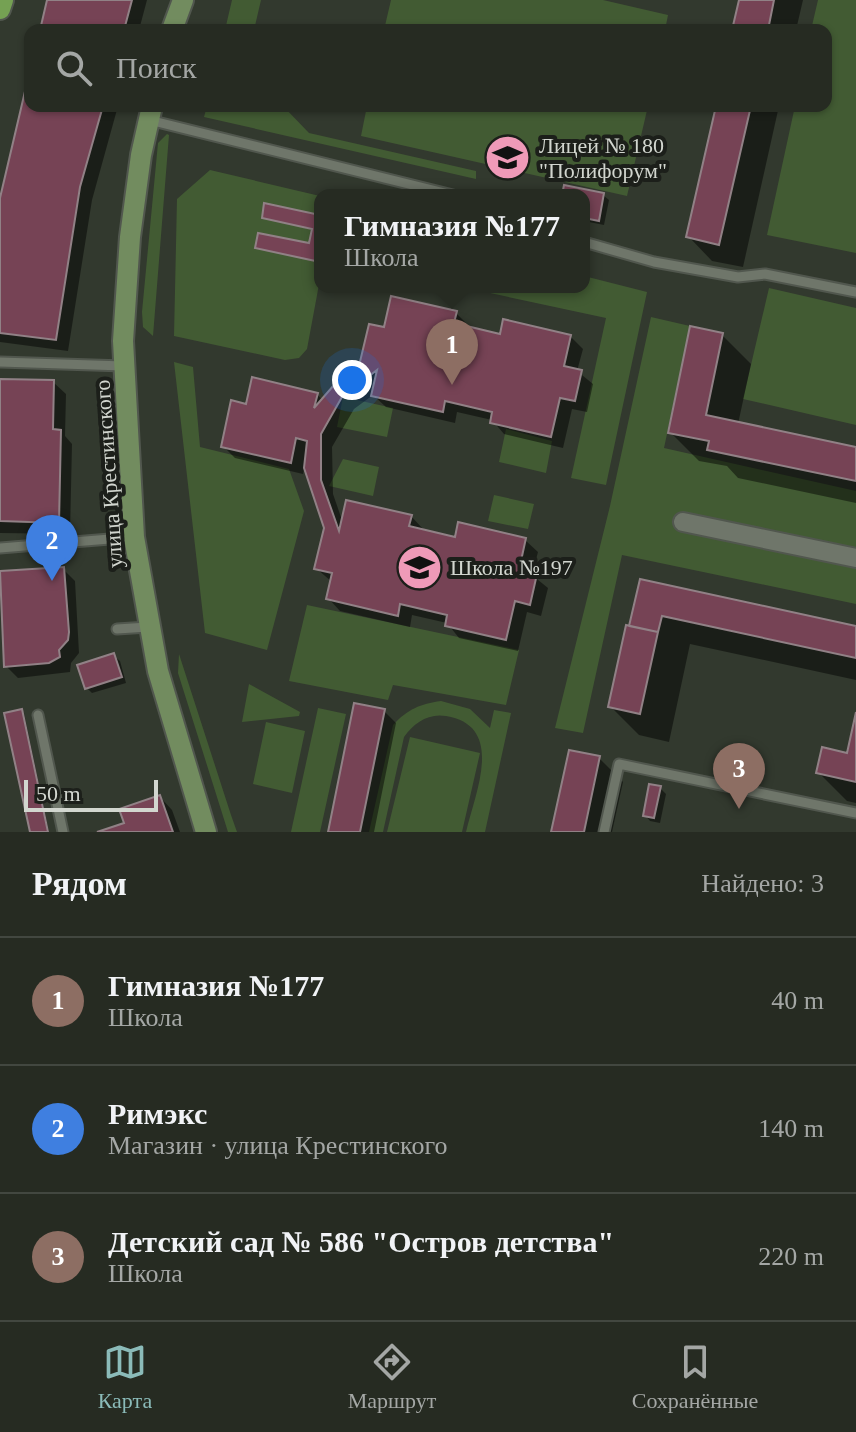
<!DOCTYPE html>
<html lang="ru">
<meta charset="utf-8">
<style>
:root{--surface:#262b22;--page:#2e332a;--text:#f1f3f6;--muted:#a4a7a5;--line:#424740;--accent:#8bbbb9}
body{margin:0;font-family:"Times New Roman",serif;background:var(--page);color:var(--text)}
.scale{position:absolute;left:24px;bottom:20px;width:134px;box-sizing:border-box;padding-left:8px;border:4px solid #d2d6cf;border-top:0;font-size:22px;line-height:28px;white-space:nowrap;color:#d2d6cf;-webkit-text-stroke:6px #1c1f1a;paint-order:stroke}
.you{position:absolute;left:352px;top:380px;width:28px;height:28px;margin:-20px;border:6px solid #fff;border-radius:50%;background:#1a73e8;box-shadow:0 0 0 12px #1a73e833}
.badge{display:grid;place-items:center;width:52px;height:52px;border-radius:50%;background:var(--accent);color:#fff;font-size:26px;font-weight:700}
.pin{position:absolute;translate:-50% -66px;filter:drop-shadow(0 2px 4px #0008)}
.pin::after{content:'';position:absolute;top:42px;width:28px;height:24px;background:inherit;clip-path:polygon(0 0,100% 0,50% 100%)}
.popup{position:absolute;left:314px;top:189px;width:276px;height:104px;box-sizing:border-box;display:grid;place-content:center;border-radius:16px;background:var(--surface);filter:drop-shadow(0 2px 6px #0005);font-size:26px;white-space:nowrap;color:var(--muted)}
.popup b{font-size:30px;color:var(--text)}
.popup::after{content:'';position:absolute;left:50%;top:100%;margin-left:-16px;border:16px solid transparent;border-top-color:var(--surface)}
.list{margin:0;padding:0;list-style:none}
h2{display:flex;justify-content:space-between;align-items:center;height:104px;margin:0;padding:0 32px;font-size:34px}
h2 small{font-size:26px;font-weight:400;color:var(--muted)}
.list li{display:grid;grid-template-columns:52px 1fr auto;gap:24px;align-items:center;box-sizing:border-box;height:128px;padding:0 32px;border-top:2px solid var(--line)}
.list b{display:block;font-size:30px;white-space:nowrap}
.list p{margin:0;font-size:26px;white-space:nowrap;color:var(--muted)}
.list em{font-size:26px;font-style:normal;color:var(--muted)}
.icon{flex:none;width:44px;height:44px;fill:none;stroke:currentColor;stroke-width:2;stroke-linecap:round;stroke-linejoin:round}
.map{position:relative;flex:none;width:856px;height:832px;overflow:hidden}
.search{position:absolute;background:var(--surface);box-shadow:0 2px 6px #0004;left:24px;right:24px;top:24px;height:88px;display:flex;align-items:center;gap:20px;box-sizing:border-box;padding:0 28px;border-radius:16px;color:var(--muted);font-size:30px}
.sheet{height:488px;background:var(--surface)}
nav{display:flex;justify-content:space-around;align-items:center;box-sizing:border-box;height:112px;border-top:2px solid var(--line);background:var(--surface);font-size:22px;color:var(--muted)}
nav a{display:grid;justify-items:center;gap:4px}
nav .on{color:var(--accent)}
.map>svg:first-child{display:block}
.green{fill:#425b33}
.shadow{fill:#0007}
.building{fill:#764355;stroke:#918186;stroke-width:2}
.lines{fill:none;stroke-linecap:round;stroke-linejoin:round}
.lane-casing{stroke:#51574e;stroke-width:13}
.street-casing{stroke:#51574e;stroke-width:22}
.secondary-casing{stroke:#51574e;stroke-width:24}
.primary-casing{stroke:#51574e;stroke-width:24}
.lane{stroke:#6f766a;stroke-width:9}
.street{stroke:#6f766a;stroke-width:18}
.secondary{stroke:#728c5f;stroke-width:20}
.primary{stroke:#75a153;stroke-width:20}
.labels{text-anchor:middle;stroke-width:8;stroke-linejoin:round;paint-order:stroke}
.poi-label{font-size:22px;fill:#d2d6cf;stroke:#1c1f1a;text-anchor:start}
.street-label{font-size:22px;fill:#d2d6cf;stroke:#1c1f1a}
</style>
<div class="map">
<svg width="856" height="832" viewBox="0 0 856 832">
<rect width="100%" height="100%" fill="#32392e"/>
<path class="green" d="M232 0H261L254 30H225Z
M391 0H603L668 15 665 30H384Z
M818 0H856V253L767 235 795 106H826V30H811Z
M207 106H283L309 133 476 171V179L204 117Z
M367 106H648L627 196 361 136Z
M167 134 169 135 153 336 143 327 142 312 158 143Z
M210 170 320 196V279L307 349 299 358 285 360 174 336 177 199Z
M584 276 647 292 606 485 571 478 606 318 462 287H584Z
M769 288 856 308V425L743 399Z
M651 317 690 326 664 448 856 491V604L622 555 583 733 555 728 610 506Z
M174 362 193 367 200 447 289 469 304 511 267 650 205 633Z
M343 397 393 408 387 437 337 427Z
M506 429 552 441 546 473 499 462Z
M343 459 379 467 373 496 329 486Z
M494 495 534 504 528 529 488 521Z
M307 605 519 650 506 705 393 685 388 700 289 681Z
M179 654 231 815 237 832H228L178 673Z
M249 684 300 712 299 716 242 722Z
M441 701 470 709 490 728 494 710 511 713 485 832H466C475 793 506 726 446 716 428 713 414 723 404 737L383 832H369L393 725C408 709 420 704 441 701Z
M318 708 346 714 320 832H291Z
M266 722 305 731 292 793 253 784Z
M410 737 480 753 462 832H387Z"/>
<path class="shadow" d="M49 0H147L139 30H42Z
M741 0H803L796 30H735Z
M30 78V106H118L92 200 68 351 0 342V210Z
M718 106H779L743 267 712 261 689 237Z
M564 195H603L609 200 604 225 584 221V195Z
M320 217V262L257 248 311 246 314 230 264 218Z
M456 313 468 325 467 328 501 336H570L583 349 577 371 593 384 587 412 572 409 563 448 504 434 492 420 457 412 455 423 386 407 373 395 354 409 332 447 333 494 343 523 411 516 423 529 422 532 456 540H525L538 552 532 575 548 588 541 616 527 612 518 651 459 638 447 623 412 615 410 627 340 611 328 598 332 582 317 569 326 528 305 464 303 474 235 458 223 446 248 406 317 394 323 401 361 367 385 330Z
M722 335 751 364 738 424 856 449V503L738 478 727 466 699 461 670 432Z
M0 381 53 382 66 394 65 436 72 444 70 534 0 533Z
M63 569 75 581 79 653 71 663 70 672 18 678 6 666 0 573Z
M641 581 856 628V680L690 644 669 742 639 735 610 706Z
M114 656 120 661 126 683 92 693 87 688Z
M22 711 24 713 49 832H32Z
M384 711 396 723 374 832H330Z
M856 722V803L847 801 818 772 849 755Z
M599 758 623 782 612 832H553Z
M660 788 666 794 660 823 650 821 645 815Z
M160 797 172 810 180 832H104L127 824Z"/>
<path class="building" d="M47 0H132L124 30H40Z
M739 0H774L768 30H732Z
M30 70V106H103L80 187 56 340 0 333V198Z
M716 106H751L719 245 686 237Z
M564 185 604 193 599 221 584 218V195H562Z
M264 203 320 215V262L255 248 258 233 309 243 312 229 262 218Z
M391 296 457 311 454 323 500 334 503 319 571 335 564 366 582 370 575 401 560 398 551 437 490 423 492 412 445 401 443 412 371 396 377 370 342 397 321 434V480L339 531 346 500 412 515 409 526 455 537 458 522 526 538 519 570 537 574 530 605 515 601 506 640 445 626 447 615 400 604 398 616 326 599 332 573 314 569 324 528 304 468 307 441 296 438 291 463 221 447 231 400 246 404 252 377 318 393 314 408 334 385 359 366 369 324 384 327Z
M690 326 723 333 706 415 856 447V481L707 450 709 441 668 433Z
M0 379 54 380 53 429 61 430 59 523 0 521Z
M64 567 69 632 68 640 59 650 60 657 49 663 4 667 0 571Z
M640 579 856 626V658L662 616 658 632 629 626Z
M626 625 658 632 640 714 608 707Z
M114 653 122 677 85 689 77 665Z
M354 703 385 709 360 832H328Z
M22 709 48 832H30L4 713Z
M856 712V782L816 773 822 747 847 753Z
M569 750 600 756 584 832H551Z
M649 784 661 786 654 818 643 816Z
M160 795 173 832H97L124 823 119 809Z"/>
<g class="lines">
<defs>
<path id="lane" d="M149 120 453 195
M584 242 654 262 738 277 765 274 856 292
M0 362 124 366
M0 548 134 537
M117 629 148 627
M38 715 63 832
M604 832 619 764 856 813"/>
<path id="street" d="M683 522 856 558"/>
<path id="secondary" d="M172 30 183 0
M152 106 141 155 130 237 123 341 134 537 158 671 206 832"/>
<path id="primary" d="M0 9 3 0"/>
</defs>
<use href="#lane" class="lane-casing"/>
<use href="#street" class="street-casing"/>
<use href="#secondary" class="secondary-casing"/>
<use href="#primary" class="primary-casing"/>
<use href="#lane" class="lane"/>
<use href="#street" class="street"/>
<use href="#secondary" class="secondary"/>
<use href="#primary" class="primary"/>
</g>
<defs>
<symbol id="school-disc" viewBox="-11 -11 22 22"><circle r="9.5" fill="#ef9ab8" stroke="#1c1f1a"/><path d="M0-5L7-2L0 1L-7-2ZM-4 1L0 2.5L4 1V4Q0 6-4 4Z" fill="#111"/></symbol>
</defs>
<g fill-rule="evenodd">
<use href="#school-disc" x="482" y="132" width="51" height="51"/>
<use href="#school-disc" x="394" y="542" width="51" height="51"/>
</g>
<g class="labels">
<g class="poi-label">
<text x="539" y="153">Лицей № 180<tspan x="539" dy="25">"Полифорум"</tspan></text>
<text x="450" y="575">Школа №197</text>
</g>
<g class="street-label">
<text transform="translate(108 474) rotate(-94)" y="8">улица Крестинского</text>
</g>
</g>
</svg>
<div class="scale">50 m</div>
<div class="you"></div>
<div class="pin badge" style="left:452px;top:385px;background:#8d6e63">1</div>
<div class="popup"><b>Гимназия №177</b>Школа</div>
<div class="pin badge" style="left:52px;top:581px;background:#3f7fe0">2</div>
<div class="pin badge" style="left:739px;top:809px;background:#8d6e63">3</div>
<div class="search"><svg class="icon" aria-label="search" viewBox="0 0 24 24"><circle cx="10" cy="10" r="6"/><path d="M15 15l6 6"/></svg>Поиск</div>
</div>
<section class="sheet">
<h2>Рядом<small>Найдено: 3</small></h2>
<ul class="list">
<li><span class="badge" style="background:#8d6e63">1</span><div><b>Гимназия №177</b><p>Школа</p></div><em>40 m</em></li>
<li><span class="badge" style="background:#3f7fe0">2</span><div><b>Римэкс</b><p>Магазин · улица Крестинского</p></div><em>140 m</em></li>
<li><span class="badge" style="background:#8d6e63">3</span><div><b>Детский сад № 586 &quot;Остров детства&quot;</b><p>Школа</p></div><em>220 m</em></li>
</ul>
</section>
<nav>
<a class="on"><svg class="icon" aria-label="map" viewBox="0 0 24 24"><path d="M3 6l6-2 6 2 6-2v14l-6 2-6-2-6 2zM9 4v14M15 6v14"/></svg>Карта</a>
<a><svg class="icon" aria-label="directions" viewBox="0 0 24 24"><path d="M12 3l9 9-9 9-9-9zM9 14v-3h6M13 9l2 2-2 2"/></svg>Маршрут</a>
<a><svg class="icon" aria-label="saved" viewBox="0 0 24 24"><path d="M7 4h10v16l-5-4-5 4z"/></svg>Сохранённые</a>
</nav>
